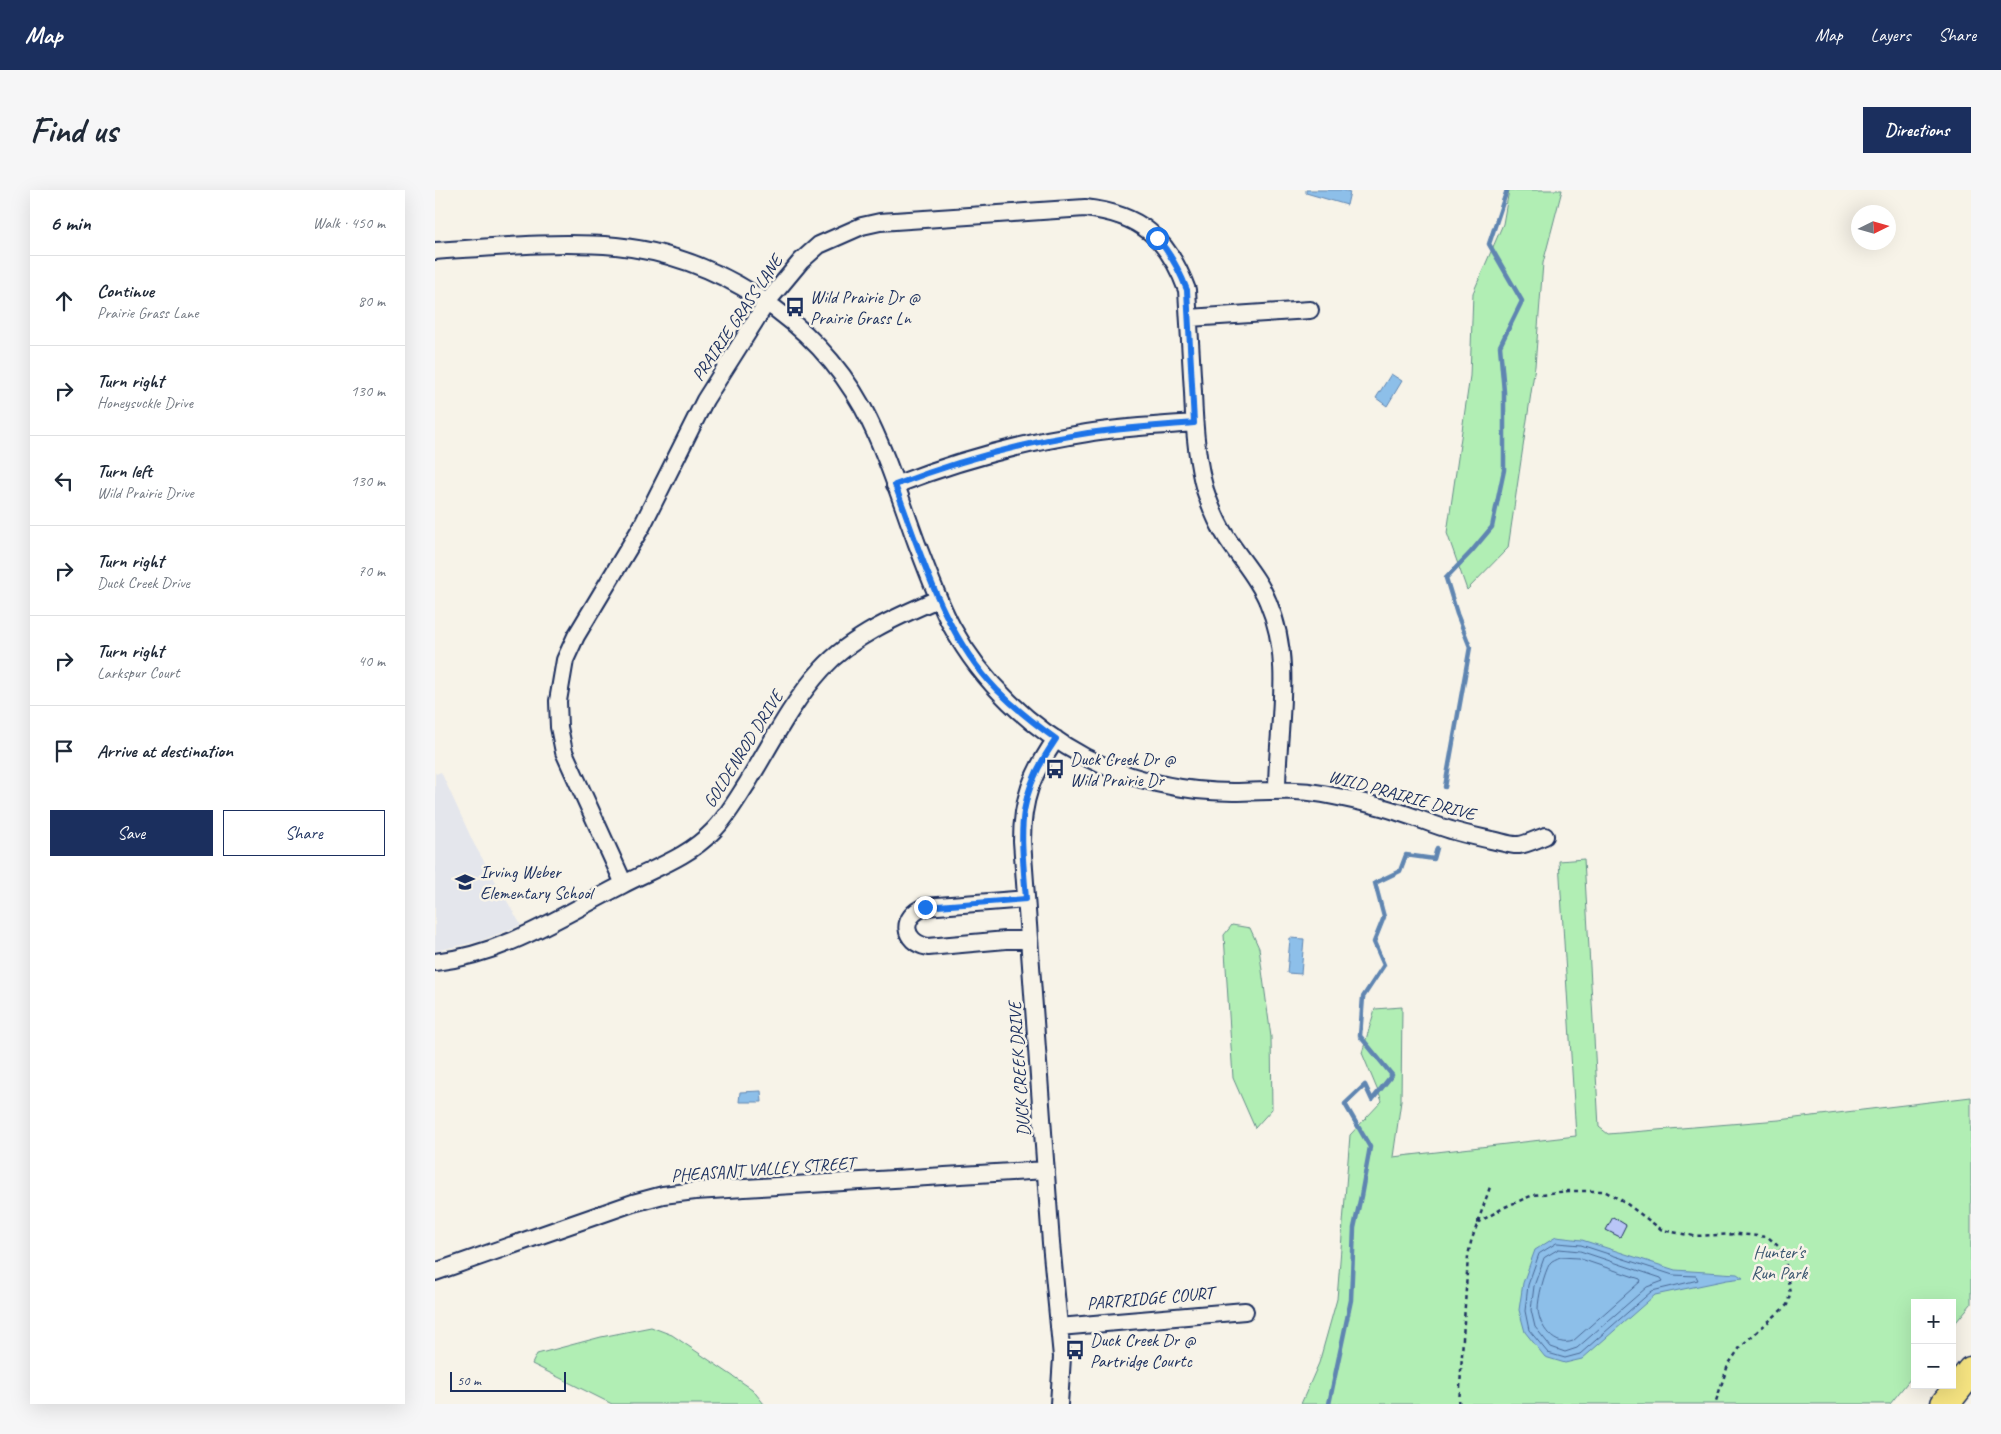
<!DOCTYPE html>
<meta charset="utf-8">
<style>
:root{--surface:#fff;--page:#f6f6f7;--text:#1f2937;--muted:#747a83;--line:#e0e1e3;--accent:#1b2f5e}
body{margin:0;font-family:Caveat,sans-serif;background:var(--page);color:var(--text)}
.controls{position:absolute;right:15px;bottom:15px;display:grid;overflow:hidden;border-radius:0px;box-shadow:0 5px 20px #0002}
.controls button{width:45px;height:45px;display:grid;place-items:center;padding:0;border:0;border-bottom:1px solid var(--line);background:var(--surface);color:var(--text);font:25px sans-serif}
.compass{position:absolute;left:1416px;top:15px;width:45px;height:45px;border-radius:50%;background:var(--surface);box-shadow:0 5px 20px #0002;rotate:85deg}
.scale{position:absolute;left:15px;bottom:12px;width:116px;box-sizing:border-box;padding-left:5px;border:2px solid #1b2f5e;border-top:0;font-size:14px;line-height:18px;white-space:nowrap;color:#1b2f5e;-webkit-text-stroke:4px #f7f3e8;paint-order:stroke}
.stop{position:absolute;width:15px;height:15px;margin:-11px;border:4px solid #1a73e8;border-radius:50%;background:#fff}
.stop.end{background:#1a73e8;border-color:#fff;box-shadow:0 1px 5px #0008}
.list{margin:0;padding:0;list-style:none}
h2{display:flex;justify-content:space-between;align-items:center;height:65px;margin:0;padding:0 20px;font-size:21px}
h2 small{font-size:16px;font-weight:400;color:var(--muted)}
.list li{display:grid;grid-template-columns:32px 1fr auto;gap:15px;align-items:center;box-sizing:border-box;height:90px;padding:0 20px;border-top:1px solid var(--line)}
.list b{display:block;font-size:19px;white-space:nowrap}
.list p{margin:0;font-size:16px;white-space:nowrap;color:var(--muted)}
.list em{font-size:16px;font-style:normal;color:var(--muted)}
.actions{display:flex;gap:10px;padding:15px 20px}
.actions a{flex:1;padding:11px 0;border:1px solid var(--accent);border-radius:0px;text-align:center;font-size:18px;color:var(--accent)}
.actions .main{background:var(--accent);color:#fff}
.icon{flex:none;width:28px;height:28px;fill:none;stroke:currentColor;stroke-width:2;stroke-linecap:round;stroke-linejoin:round}
.map{position:relative;flex:none;width:1536px;height:1214px;overflow:hidden;border-radius:0px}
header{display:flex;align-items:center;gap:30px;box-sizing:border-box;height:70px;padding:0 25px;background:var(--accent);color:#fff}
header strong{font-size:24px}
nav{display:flex;gap:28px;margin-inline-start:auto;font-size:18px}
.intro{display:flex;align-items:center;justify-content:space-between;box-sizing:border-box;height:120px;padding:0 30px}
h1{margin:0;font-size:35px}
.button{padding:12px 22px;border-radius:0px;background:var(--accent);color:#fff;font-size:18px;font-weight:700}
main{display:flex;gap:30px;padding:0 30px}
aside{flex:1;background:var(--surface);border-radius:0px;box-shadow:0 5px 20px #0002}
.map>svg:first-child{display:block}
.built{fill:#e4e6ec}
.green{fill:#b1eeb4;stroke:#668e89}
.water{fill:#8dbfe9;stroke:#5f85b1}
.lines{fill:none;stroke-linecap:round;stroke-linejoin:round}
.shore{stroke:#496996;stroke-width:1}
.stream{stroke:#5f85b1;stroke-width:4.5}
.building{fill:#b9c6f7;stroke:#1b2f5e}
.minor-casing{stroke:#1b2f5e;stroke-width:20}
.motorway-casing{stroke:#1b2f5e;stroke-width:31}
.path{stroke:#1b2f5e;stroke-width:2.5;stroke-dasharray:4 4;stroke-linecap:butt}
.minor{stroke:#f7f3e8;stroke-width:16}
.motorway{stroke:#f5e381;stroke-width:28}
.route{stroke:#1a73e8;stroke-width:6}
.labels{text-anchor:middle;stroke-width:5;stroke-linejoin:round;paint-order:stroke}
.poi-label{font-size:18px;fill:#1b2f5e;stroke:#f7f3e8;text-anchor:start}
.street-label{font-size:18px;fill:#1b2f5e;stroke:#f7f3e8}
.park-label{font-size:18px;fill:#39556f;stroke:#f7f3e8}
</style>
<header>
<strong>Map</strong>
<nav><a>Map</a><a>Layers</a><a>Share</a></nav>
</header>
<div class="intro"><h1>Find us</h1><a class="button">Directions</a></div>
<main>
<aside>
<h2>6 min<small>Walk · 450 m</small></h2>
<ul class="list">
<li><svg class="icon" aria-label="ahead" viewBox="0 0 24 24"><path d="M12 20V5M6 11l6-6 6 6"/></svg><div><b>Continue</b><p>Prairie Grass Lane</p></div><em>80 m</em></li>
<li><svg class="icon" aria-label="right" viewBox="0 0 24 24"><path d="M7 20v-9h11M14 6l5 5-5 5"/></svg><div><b>Turn right</b><p>Honeysuckle Drive</p></div><em>130 m</em></li>
<li><svg class="icon" aria-label="left" viewBox="0 0 24 24"><path d="M17 20v-9H6M10 6l-5 5 5 5"/></svg><div><b>Turn left</b><p>Wild Prairie Drive</p></div><em>130 m</em></li>
<li><svg class="icon" aria-label="right" viewBox="0 0 24 24"><path d="M7 20v-9h11M14 6l5 5-5 5"/></svg><div><b>Turn right</b><p>Duck Creek Drive</p></div><em>70 m</em></li>
<li><svg class="icon" aria-label="right" viewBox="0 0 24 24"><path d="M7 20v-9h11M14 6l5 5-5 5"/></svg><div><b>Turn right</b><p>Larkspur Court</p></div><em>40 m</em></li>
<li><svg class="icon" aria-label="arrive" viewBox="0 0 24 24"><path d="M6 21V4h12l-3 4 3 4H6"/></svg><div><b>Arrive at destination</b></div></li>
</ul>
<div class="actions"><a class="main">Save</a><a>Share</a></div>
</aside>
<div class="map">
<svg width="1536" height="1214" viewBox="0 0 1536 1214">
<rect width="100%" height="100%" fill="#f7f3e8"/>
<filter id="ink" filterUnits="userSpaceOnUse"><feTurbulence type="fractalNoise" baseFrequency=".02" numOctaves="2"/><feDisplacementMap in="SourceGraphic" scale="10" xChannelSelector="R" yChannelSelector="G"/><feConvolveMatrix kernelMatrix="1 2 1 2 8 2 1 2 1" color-interpolation-filters="sRGB"/></filter>
<g filter="url(#ink)">
<path class="built" d="M0 582 1 584 6 582 39 654 86 735 45 751 0 761Z"/>
<path class="green" d="M1074 0H1127L1108 73 1100 176 1073 358 1032 400 1012 343 1035 186 1038 103 1068 34Z
M1149 669 1164 937 1173 944 1344 930 1536 907V1114L1517 1137V1113H1480V1183L1455 1214H866L884 1173 902 1109 915 945 947 911 927 863 940 819 967 817 966 911 958 967 1141 946 1124 671Z
M797 735 815 738 824 758 836 847 837 919 820 938 798 888 789 745Z
M216 1137 237 1145 317 1199 329 1214H177L97 1174 102 1164 166 1147Z"/>
<path class="water" d="M871 0H907L915 2 912 15 871 3Z
M956 184 967 191 952 216 941 208Z
M855 748 869 749 866 784 852 783Z
M326 901 327 912H304L305 902Z
M1121 1047 1147 1050 1240 1080 1302 1084 1308 1088 1292 1090 1220 1105 1147 1169 1130 1173 1110 1167 1090 1142 1084 1120 1088 1093 1100 1060Z"/>
<g class="lines">
<path class="shore" d="M1122 1053 1146 1055 1238 1085 1261 1086 1263 1090 1217 1101 1145 1164 1130 1168 1113 1163 1094 1140 1090 1121 1093 1095 1104 1064Z
M1124 1059 1145 1061 1226 1088 1228 1091 1212 1097 1142 1158 1130 1162 1116 1157 1100 1137 1096 1120 1099 1096 1109 1068Z
M1125 1067 1143 1068 1205 1089 1206 1091 1138 1151C1120 1158 1104 1137 1103 1119 1103 1108 1109 1083 1115 1073 1117 1070 1122 1069 1125 1067Z"/>
<path class="stream" d="M1010 597 1035 457 1022 424 1011 388 1036 362 1057 337 1069 280V202L1065 156 1087 111 1054 54 1072 0
M894 1214 916 1110 919 1038 926 1006 935 957 910 914 930 895 937 910 957 885 925 846 928 807 949 775 939 752 949 727 940 693 965 681 971 665 999 669 1002 658"/>
</g>
<path class="building" d="M1178 1027 1191 1035 1185 1047 1171 1040Z"/>
<g class="lines">
<defs>
<path id="minor" d="M0 61C60 57 121 51 181 56 282 66 379 129 428 218 451 261 465 308 482 354 493 382 503 411 517 437 547 492 595 538 650 567 696 590 747 602 798 602 830 602 856 598 888 604 914 609 939 614 963 622 981 627 998 635 1016 640 1029 644 1043 647 1056 650 1064 651 1076 656 1084 655 1092 654 1102 649 1110 646
M754 128 875 120
M460 295C522 271 587 253 652 243 688 237 724 236 759 233
M621 549C597 584 587 609 587 651L616 1053 627 1167 624 1214
M189 694 129 562 124 537 123 511 130 470 141 446 207 336 270 210 332 112 366 71 384 55 427 36 445 32 650 18C705 24 733 48 752 100 754 134 756 168 758 202 759 234 761 269 770 300 775 315 781 331 790 345 804 368 823 387 833 412 859 472 842 537 842 600
M591 709 490 717C465 726 467 752 493 757L571 750H594
M0 772C70 764 126 726 187 695 219 678 252 668 278 641 292 627 302 609 313 592 336 554 357 512 387 479 417 446 463 426 503 409
M0 1082 198 1013 228 1005 260 1001 611 980
M624 1137 810 1121"/>
<path id="motorway" d="M1510 1214 1536 1181"/>
</defs>
<use href="#minor" class="minor-casing"/>
<use href="#motorway" class="motorway-casing"/>
<path class="path" d="M1042 1033 1070 1017 1098 1005 1133 1001H1169L1188 1011 1227 1040 1259 1046 1304 1044 1333 1047 1343 1056 1350 1069 1355 1104 1352 1115 1306 1156 1293 1175 1280 1214
M1024 1214 1033 1066 1036 1052 1055 997"/>
<use href="#minor" class="minor"/>
<use href="#motorway" class="motorway"/>
</g>
</g>
<g class="lines" filter="url(#ink)">
<path class="route" d="M490 717 591 709C586 641 579 609 621 549 600 534 580 518 562 500 508 444 487 366 460 295 522 271 587 253 653 243 688 238 724 236 759 233L752 100C744 79 736 64 722 48"/>
</g>
<defs>
<symbol id="bus-bare" viewBox="-9 -9 18 18"><path d="M-5-6H5V4H4V6H2V4H-2V6H-4V4H-5ZM-3.5-4V0h7V-4ZM-3.5 1.2v1.5H-2V1.2ZM2 1.2v1.5H3.5V1.2Z" fill="#1b2f5e" stroke="#f7f3e8" stroke-width="2.5" paint-order="stroke"/></symbol>
<symbol id="school-bare" viewBox="-9 -9 18 18"><path d="M0-5L7-2L0 1L-7-2ZM-4 1L0 2.5L4 1V4Q0 6-4 4Z" fill="#1b2f5e" stroke="#f7f3e8" stroke-width="2.5" paint-order="stroke"/></symbol>
</defs>
<g fill-rule="evenodd">
<use href="#bus-bare" x="346" y="103" width="28" height="28"/>
<use href="#bus-bare" x="606" y="565" width="28" height="28"/>
<use href="#school-bare" x="16" y="678" width="28" height="28"/>
<use href="#bus-bare" x="626" y="1146" width="28" height="28"/>
</g>
<g class="labels">
<g class="poi-label">
<text x="375" y="113">Wild Prairie Dr @<tspan x="375" dy="21">Prairie Grass Ln</tspan></text>
<text x="635" y="575">Duck Creek Dr @<tspan x="635" dy="21">Wild Prairie Dr</tspan></text>
<text x="45" y="688">Irving Weber<tspan x="45" dy="21">Elementary School</tspan></text>
<text x="655" y="1156">Duck Creek Dr @<tspan x="655" dy="21">Partridge Courtc</tspan></text>
</g>
<g class="street-label">
<text transform="translate(302 128) rotate(-56)" y="6">PRAIRIE GRASS LANE</text>
<text transform="translate(308 559) rotate(-58)" y="6">GOLDENROD DRIVE</text>
<text transform="translate(967 605) rotate(15)" y="6">WILD PRAIRIE DRIVE</text>
<text transform="translate(584 879) rotate(-94)" y="6">DUCK CREEK DRIVE</text>
<text transform="translate(328 979) rotate(-4)" y="6">PHEASANT VALLEY STREET</text>
<text transform="translate(715 1108) rotate(-5)" y="6">PARTRIDGE COURT</text>
</g>
<g class="park-label">
<text x="1344" y="1068">Hunter's<tspan x="1344" dy="21">Run Park</tspan></text>
</g>
</g>
</svg>
<div class="controls">
<button>+</button>
<button>−</button>
</div>
<svg class="compass" viewBox="-18 -18 36 36"><path d="M0-13l5 13h-10z" fill="#e53935"/><path d="M0 13l5-13h-10z" fill="#747a83"/></svg>
<div class="scale">50 m</div>
<div class="stop" style="left:722px;top:48px"></div>
<div class="stop end" style="left:490px;top:717px"></div>
</div>
</main>
